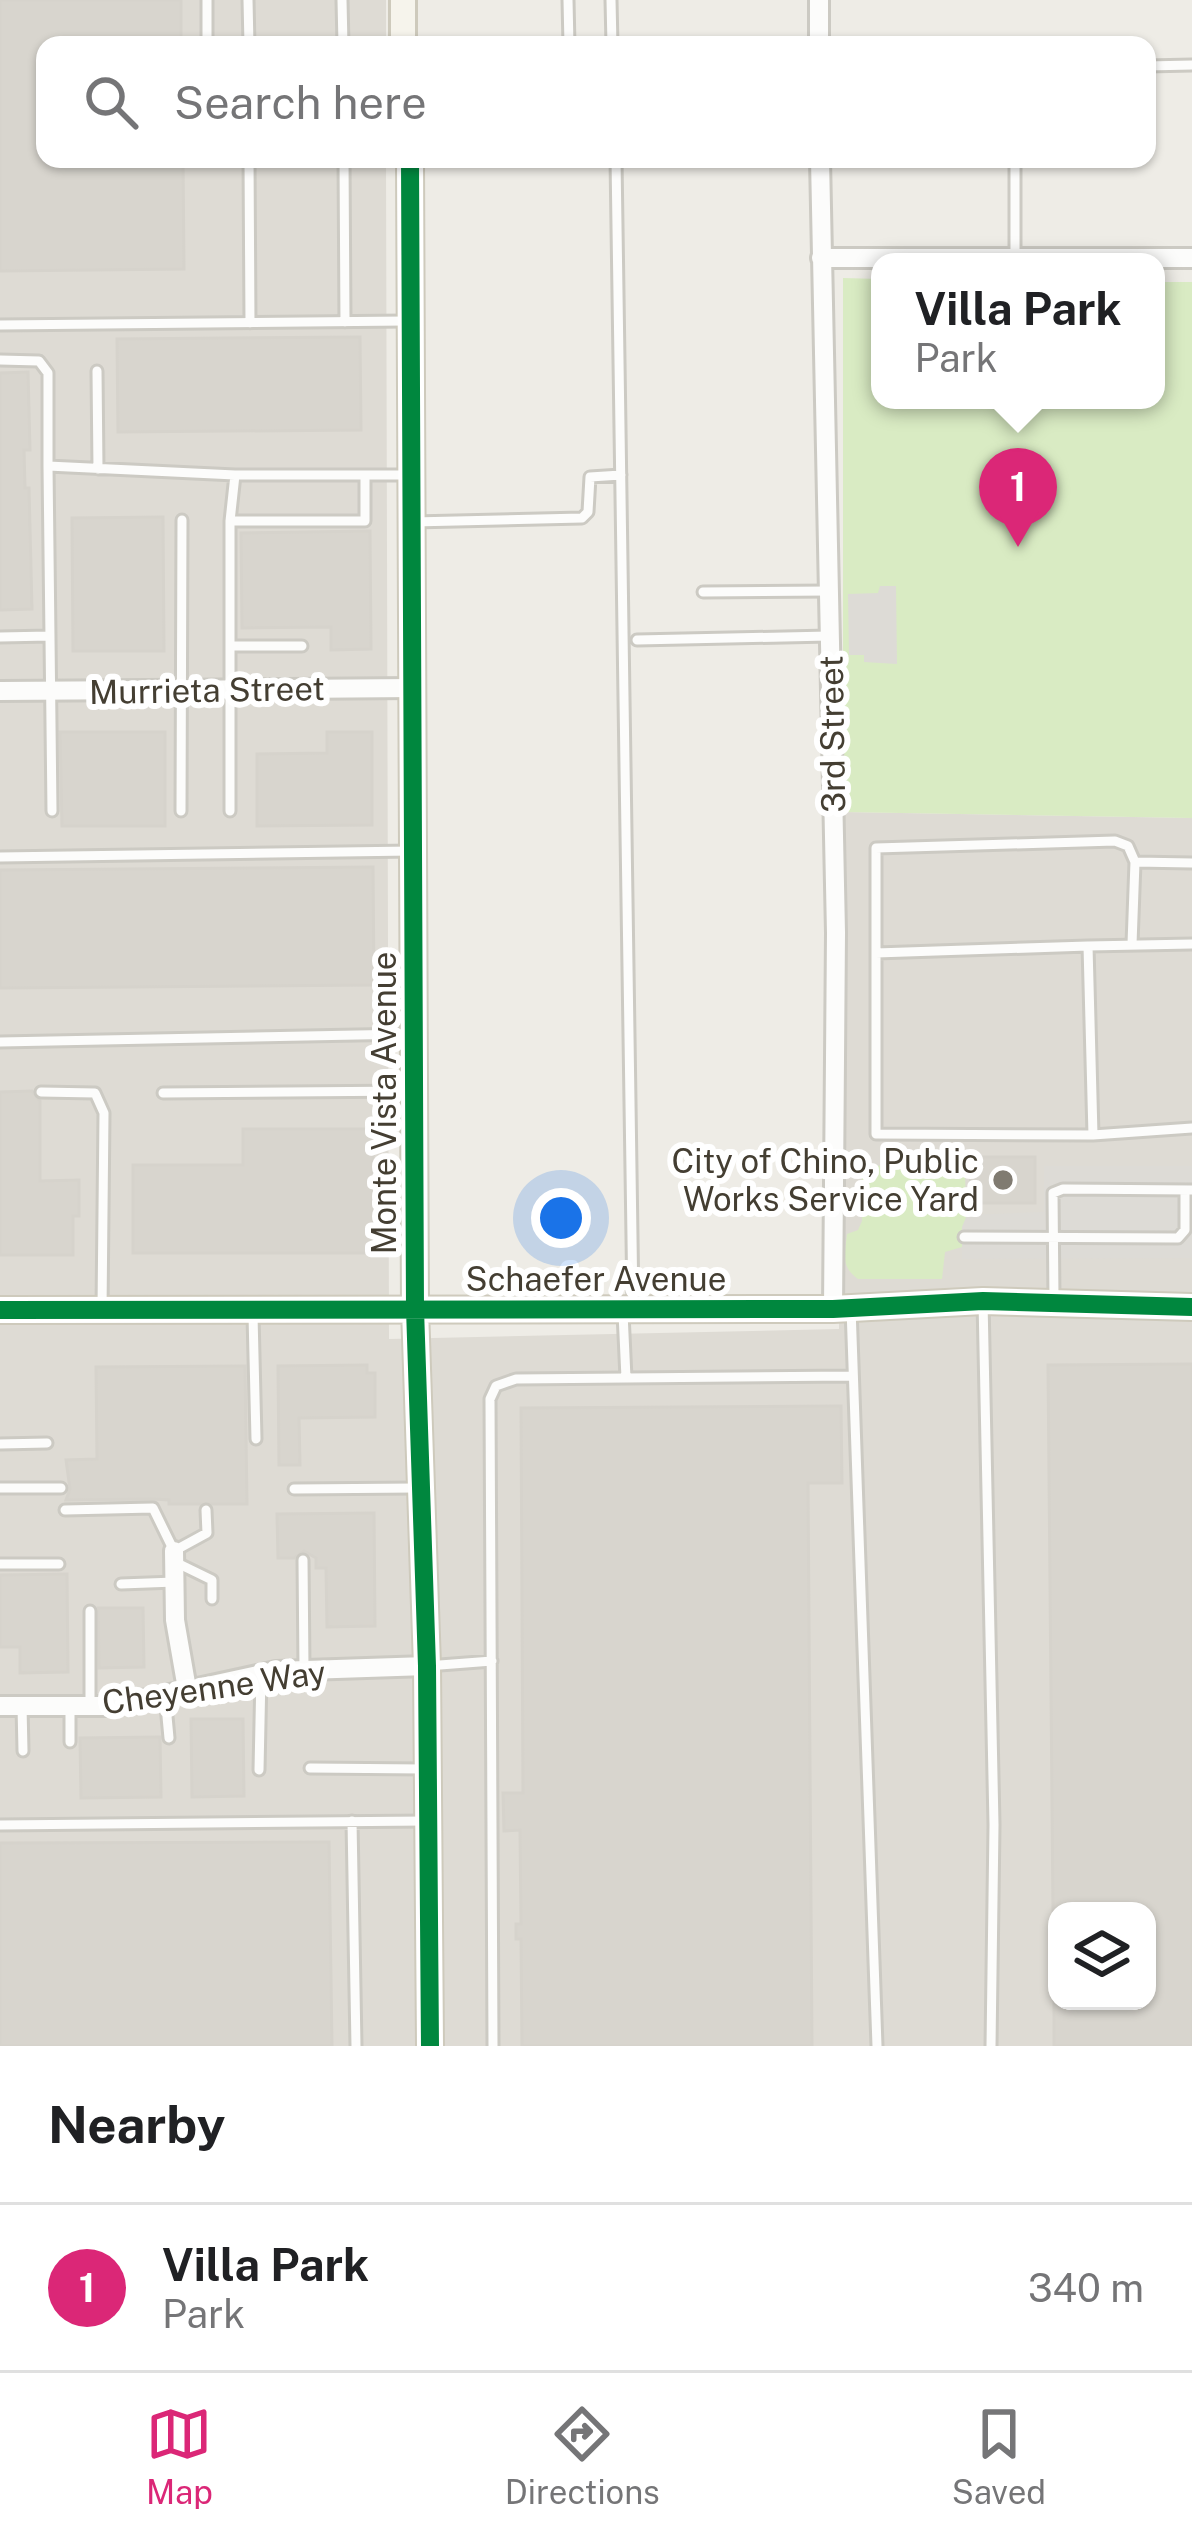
<!DOCTYPE html>
<style>
:root{--surface:#fff;--page:#f6f6f6;--text:#202124;--muted:#757577;--line:#e0e0e0;--accent:#db2777}
body{margin:0;font-family:"Public Sans",sans-serif;background:var(--page);color:var(--text)}
.controls{position:absolute;right:36px;bottom:36px;display:grid;overflow:hidden;border-radius:24px;box-shadow:0 3px 9px #0004}
.controls button{width:108px;height:108px;display:grid;place-items:center;padding:0;border:0;border-bottom:3px solid var(--line);background:var(--surface);color:var(--text);font:60px sans-serif}
.you{position:absolute;left:561px;top:1218px;width:42px;height:42px;margin:-30px;border:9px solid #fff;border-radius:50%;background:#1a73e8;box-shadow:0 0 0 18px #1a73e833}
.badge{display:grid;place-items:center;width:78px;height:78px;border-radius:50%;background:var(--accent);color:#fff;font-size:39px;font-weight:700}
.pin{position:absolute;translate:-50% -99px;filter:drop-shadow(0 3px 6px #0008)}
.pin::after{content:'';position:absolute;top:63px;width:42px;height:36px;background:inherit;clip-path:polygon(0 0,100% 0,50% 100%)}
.popup{position:absolute;left:871px;top:253px;width:294px;height:156px;box-sizing:border-box;display:grid;place-content:center;border-radius:24px;background:var(--surface);filter:drop-shadow(0 3px 9px #0005);font-size:39px;white-space:nowrap;color:var(--muted)}
.popup b{font-size:45px;color:var(--text)}
.popup::after{content:'';position:absolute;left:50%;top:100%;margin-left:-24px;border:24px solid transparent;border-top-color:var(--surface)}
.list{margin:0;padding:0;list-style:none}
h2{display:flex;justify-content:space-between;align-items:center;height:156px;margin:0;padding:0 48px;font-size:51px}
h2 small{font-size:39px;font-weight:400;color:var(--muted)}
.list li{display:grid;grid-template-columns:78px 1fr auto;gap:36px;align-items:center;box-sizing:border-box;height:168px;padding:0 48px;border-top:3px solid var(--line)}
.list b{display:block;font-size:45px;white-space:nowrap}
.list p{margin:0;font-size:39px;white-space:nowrap;color:var(--muted)}
.list em{font-size:39px;font-style:normal;color:var(--muted)}
.icon{flex:none;width:66px;height:66px;fill:none;stroke:currentColor;stroke-width:2;stroke-linecap:round;stroke-linejoin:round}
.map{position:relative;flex:none;width:1192px;height:2046px;overflow:hidden}
.search{position:absolute;background:var(--surface);box-shadow:0 3px 9px #0004;left:36px;right:36px;top:36px;height:132px;display:flex;align-items:center;gap:30px;box-sizing:border-box;padding:0 42px;border-radius:24px;color:var(--muted);font-size:45px}
.sheet{height:324px;background:var(--surface)}
nav{display:flex;justify-content:space-around;align-items:center;box-sizing:border-box;height:168px;border-top:3px solid var(--line);background:var(--surface);font-size:33px;color:var(--muted)}
nav a{display:grid;justify-items:center;gap:6px}
nav .on{color:var(--accent)}
.map>svg:first-child{display:block}
.industrial{fill:#dedbd4;fill-rule:evenodd}
.green{fill:#d9ebc3}
.parking{fill:#dddbd6}
.building{fill:#d8d5ce;stroke:#d6d3cc;stroke-width:3}
.lines{fill:none;stroke-linecap:round;stroke-linejoin:round}
.lane-casing{stroke:#cccac3;stroke-width:15}
.street-casing{stroke:#cccac3;stroke-width:24}
.secondary-casing{stroke:#cecabc;stroke-width:30}
.lane{stroke:#fcfcfb;stroke-width:9}
.street{stroke:#fcfcfb;stroke-width:18}
.secondary{stroke:#f6f4ec;stroke-width:24}
.cycleway-casing{stroke:#fff;stroke-width:26}
.cycleway{stroke:#00873e;stroke-width:18}
.poi-dot{fill:#807b71;stroke:#fff;stroke-width:4.5}
.labels{text-anchor:middle;stroke-width:12;stroke-linejoin:round;paint-order:stroke}
.street-label{font-size:33px;fill:#443e32;stroke:#fff}
.poi-label{font-size:33px;fill:#443e32;stroke:#fff;text-anchor:end}
</style>
<div class="map">
<svg width="1192" height="2046" viewBox="0 0 1192 2046">
<rect width="100%" height="100%" fill="#eeece6"/>
<path class="industrial" d="M0 0H386V45H45V159H386L389 1339 839 1329 843 812 1192 818V2046H0ZM1057 1911H1147V2001H1057Z"/>
<path class="green" d="M843 278 880 279V400H1156V282H1192V818L843 812Z
M965 1164 966 1224 962 1228V1247L945 1252 942 1279H858C840 1266 845 1254 847 1234L858 1230 862 1221V1166Z"/>
<path class="parking" d="M880 586H896L897 664 864 662V655H849L848 594 878 593Z
M1044 1166H1192V1258L962 1259V1227L967 1215 1044 1212Z"/>
<path class="building" d="M0 0H181V45H45V159H183L184 269 0 271Z
M360 337 361 430 118 432 117 339Z
M28 372 30 450H24L25 488H29L32 609 0 610V373Z
M163 517 164 651H73L72 518Z
M370 531 371 649 331 650V627L242 628 241 533Z
M60 732H165V826H62Z
M327 732H372V825L257 826V754L327 753Z
M373 867 374 985 0 988V870Z
M32 1091 40 1101V1181L79 1180V1216H73V1255H0V1092Z
M243 1129H373V1253H133V1165H243Z
M970 1157H1035V1203H971Z
M1192 1364V2046H1054V2001H1147V1911H1053L1048 1365Z
M367 1365V1373H375V1417L299 1418 300 1465H279L278 1366Z
M245 1366 247 1504H169V1500L153 1499 66 1500 70 1489 66 1460 97 1459 96 1367Z
M841 1406 842 1483H808L812 2046H522L521 1939H516V1924H521L520 1830 504 1831 503 1793H523L521 1408Z
M374 1513 375 1626 327 1627 326 1568H316V1558L304 1551 294 1558H278L277 1514Z
M67 1574 68 1672 20 1673V1647H0V1575Z
M98 1608H143L144 1667 99 1668Z
M191 1719H243L244 1796 192 1797Z
M160 1737 161 1797 81 1798 80 1738Z
M329 1842 332 2046H0V1843Z"/>
<g class="lines">
<defs>
<path id="lane" d="M207 0V45
M248 0 249 45
M342 0 343 45
M568 0 569 45
M611 0 612 45
M1147 66 1192 65
M249 159 250 323
M344 159 345 322
M616 159 633 1305
M1015 159V258
M0 325 406 321
M0 360 39 361 48 373V466
M97 371 98 469
M230 521H365V475
M413 522 582 518 588 512 590 477 621 475
M703 592 829 591
M0 637 50 636
M637 640 829 636
M230 646H302
M52 811 48 466 235 475H408
M181 811 182 520
M230 811V521L235 475
M0 857 412 851
M1132 944 1135 862 1192 863
M1192 944 1088 946 1093 1135 1192 1128
M876 953 1088 946
M0 1042 409 1034
M41 1092 95 1093 104 1113 102 1310
M163 1093 414 1091
M1093 1135 876 1134V848L1115 841 1128 846 1135 862
M964 1237 1178 1238 1185 1230V1190
M1054 1299 1053 1193 1063 1189 1192 1190
M983 1301 994 1825 991 2046
M851 1308 877 2046
M623 1313 626 1378
M253 1315 256 1439
M0 1444 47 1443
M0 1488H61
M294 1489 416 1488
M65 1510 153 1508 174 1551 207 1533 206 1510
M303 1560 304 1669
M175 1562 212 1580V1599
M0 1564H59
M121 1584 175 1582
M427 1666 492 1661
M165 1695 169 1738
M22 1706 23 1751
M70 1706V1742
M90 1706V1611
M310 1768 423 1769
M259 1770 261 1674
M352 1821 356 2046
M0 1825 427 1821
M493 2046 490 1399 496 1386 516 1379 853 1376"/>
<path id="street" d="M819 0V45
M820 159 836 933 833 1309
M821 258H1192
M0 691 415 688
M174 1551 175 1620 187 1689
M0 1706H115L276 1671 427 1666"/>
<path id="secondary" d="M403 0V45
M410 159 415 1309 427 1666 430 2046
M0 1310 833 1309 983 1301 1192 1307"/>
</defs>
<use href="#lane" class="lane-casing"/>
<use href="#street" class="street-casing"/>
<use href="#secondary" class="secondary-casing"/>
<use href="#lane" class="lane"/>
<use href="#street" class="street"/>
<use href="#secondary" class="secondary"/>
<defs>
<path id="cycleway" d="M410 159 415 1309 427 1666 430 2046
M0 1310 833 1309 983 1301 1192 1307"/>
</defs>
<use href="#cycleway" class="cycleway-casing"/>
<use href="#cycleway" class="cycleway"/>
</g>
<circle class="poi-dot" cx="1003" cy="1180" r="12"/>
<g class="labels">
<g class="street-label">
<text transform="translate(207 690) rotate(-1)" y="12">Murrieta Street</text>
<text transform="translate(832 734) rotate(-91)" y="12">3rd Street</text>
<text transform="translate(384 1103) rotate(-90)" y="12">Monte Vista Avenue</text>
<text x="596" y="1291">Schaefer Avenue</text>
<text transform="translate(214 1687) rotate(-8)" y="12">Cheyenne Way</text>
</g>
<g class="poi-label">
<text x="979" y="1173">City of Chino, Public<tspan x="979" dy="38">Works Service Yard</tspan></text>
</g>
</g>
</svg>
<div class="controls">
<button><svg class="icon" aria-label="layers" viewBox="0 0 24 24"><path d="M12 4l9 5-9 5-9-5zM3 14l9 5 9-5"/></svg></button>
</div>
<div class="you"></div>
<div class="pin badge" style="left:1018px;top:547px">1</div>
<div class="popup"><b>Villa Park</b>Park</div>
<div class="search"><svg class="icon" aria-label="search" viewBox="0 0 24 24"><circle cx="10" cy="10" r="6"/><path d="M15 15l6 6"/></svg>Search here</div>
</div>
<section class="sheet">
<h2>Nearby<small></small></h2>
<ul class="list">
<li><span class="badge">1</span><div><b>Villa Park</b><p>Park</p></div><em>340 m</em></li>
</ul>
</section>
<nav>
<a class="on"><svg class="icon" aria-label="map" viewBox="0 0 24 24"><path d="M3 6l6-2 6 2 6-2v14l-6 2-6-2-6 2zM9 4v14M15 6v14"/></svg>Map</a>
<a><svg class="icon" aria-label="directions" viewBox="0 0 24 24"><path d="M12 3l9 9-9 9-9-9zM9 14v-3h6M13 9l2 2-2 2"/></svg>Directions</a>
<a><svg class="icon" aria-label="saved" viewBox="0 0 24 24"><path d="M7 4h10v16l-5-4-5 4z"/></svg>Saved</a>
</nav>
